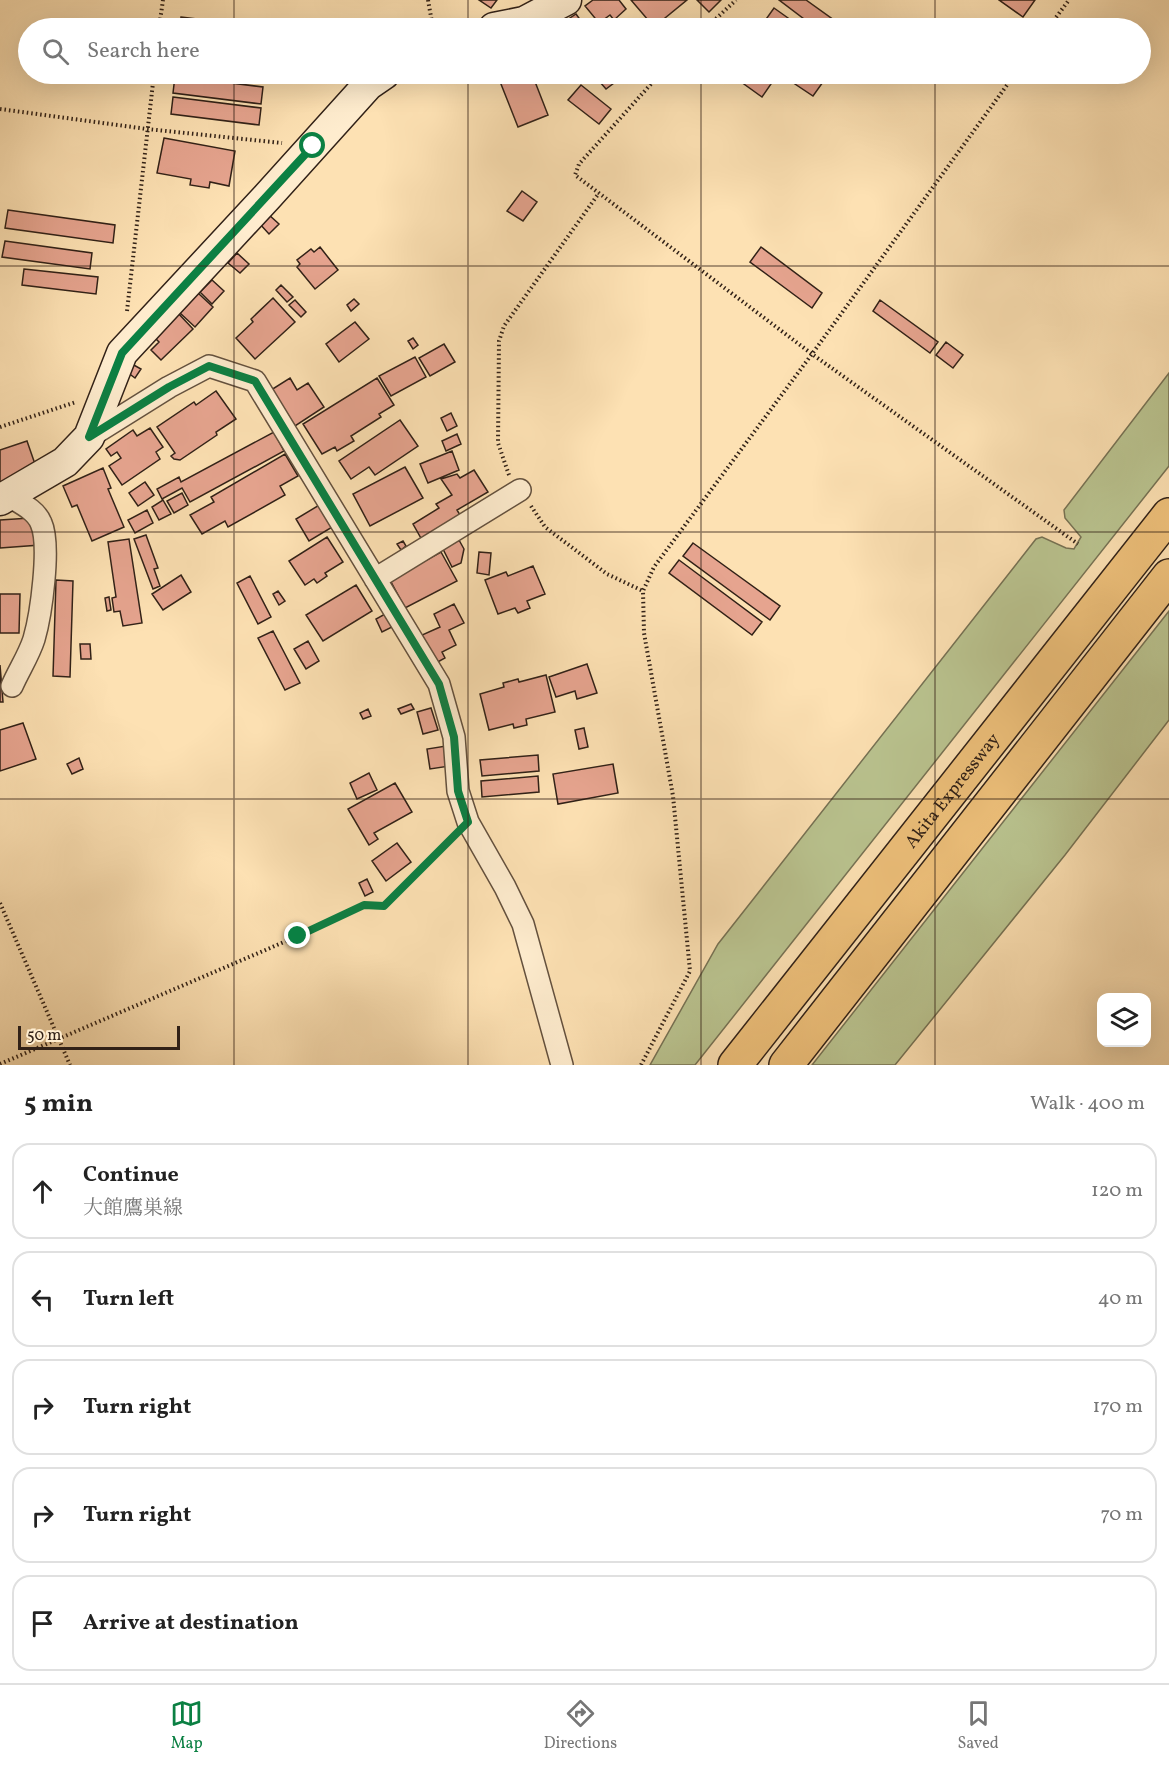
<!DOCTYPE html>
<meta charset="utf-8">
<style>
:root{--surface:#fff;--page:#f2f2f2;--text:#222;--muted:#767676;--line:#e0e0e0;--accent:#0b8043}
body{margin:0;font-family:Vollkorn,"Noto Serif JP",serif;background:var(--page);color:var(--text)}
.controls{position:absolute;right:18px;bottom:18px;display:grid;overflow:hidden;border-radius:12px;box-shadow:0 6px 24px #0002}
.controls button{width:54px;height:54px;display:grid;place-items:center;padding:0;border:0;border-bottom:2px solid var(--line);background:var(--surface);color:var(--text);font:30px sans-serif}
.scale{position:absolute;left:18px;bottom:15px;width:162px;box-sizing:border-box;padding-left:6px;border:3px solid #312117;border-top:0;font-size:16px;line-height:21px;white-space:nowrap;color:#312117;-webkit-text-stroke:4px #feecce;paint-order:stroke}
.stop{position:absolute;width:18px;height:18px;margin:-14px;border:4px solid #0b8043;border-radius:50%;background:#fff}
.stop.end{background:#0b8043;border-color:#fff;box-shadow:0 2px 6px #0008}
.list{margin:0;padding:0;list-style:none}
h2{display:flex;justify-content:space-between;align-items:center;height:78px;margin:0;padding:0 24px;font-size:26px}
h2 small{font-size:20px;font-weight:400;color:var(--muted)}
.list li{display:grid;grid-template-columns:39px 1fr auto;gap:18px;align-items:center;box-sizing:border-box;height:96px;margin:0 12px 12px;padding:0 12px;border:2px solid var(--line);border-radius:18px}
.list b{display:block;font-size:22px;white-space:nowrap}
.list p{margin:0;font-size:20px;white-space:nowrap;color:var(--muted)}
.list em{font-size:20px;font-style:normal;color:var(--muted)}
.icon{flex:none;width:33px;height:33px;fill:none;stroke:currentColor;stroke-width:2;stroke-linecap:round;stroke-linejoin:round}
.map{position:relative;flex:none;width:1169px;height:1065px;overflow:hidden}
.search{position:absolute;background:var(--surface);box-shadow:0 6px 24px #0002;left:18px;right:18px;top:18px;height:66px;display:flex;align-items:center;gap:15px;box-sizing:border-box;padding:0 21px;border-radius:33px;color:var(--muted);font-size:22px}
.sheet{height:618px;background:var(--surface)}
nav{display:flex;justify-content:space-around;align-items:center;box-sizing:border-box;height:84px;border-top:2px solid var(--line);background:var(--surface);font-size:16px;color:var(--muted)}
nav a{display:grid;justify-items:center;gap:3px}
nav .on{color:var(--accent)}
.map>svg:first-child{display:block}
.green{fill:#bac490;stroke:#767254;stroke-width:1.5}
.building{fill:#e6a48f;stroke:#312117;stroke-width:1.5}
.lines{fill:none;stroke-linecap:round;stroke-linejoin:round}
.minor-casing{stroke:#64513e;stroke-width:24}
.secondary-casing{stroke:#312117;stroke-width:33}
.motorway-casing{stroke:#312117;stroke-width:36}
.path{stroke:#312117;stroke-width:4;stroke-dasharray:1.5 3;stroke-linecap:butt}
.minor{stroke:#feecce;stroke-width:21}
.secondary{stroke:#feecce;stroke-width:30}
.motorway{stroke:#eec07a;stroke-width:33}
.route{stroke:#0b8043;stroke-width:8}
.grid{fill:none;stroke:#312117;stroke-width:1.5;stroke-opacity:0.55}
.labels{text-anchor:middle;stroke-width:5;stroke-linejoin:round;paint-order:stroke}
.street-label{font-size:18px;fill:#312117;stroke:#feecce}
</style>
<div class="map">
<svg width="1169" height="1065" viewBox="0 0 1169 1065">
<rect width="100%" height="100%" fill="#fde1b3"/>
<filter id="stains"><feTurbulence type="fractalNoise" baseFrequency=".00333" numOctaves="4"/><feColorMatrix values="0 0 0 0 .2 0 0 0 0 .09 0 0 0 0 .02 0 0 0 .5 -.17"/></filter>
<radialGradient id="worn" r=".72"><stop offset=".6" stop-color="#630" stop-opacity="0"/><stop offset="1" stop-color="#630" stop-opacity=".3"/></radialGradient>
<path class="green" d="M1169 373V466L695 1065H650L718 944 1036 539 1042 537 1066 548 1074 549 1081 537 1065 518 1064 510Z
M1169 611V720L1065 855 895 1065H812Z"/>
<path class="building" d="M479 0H497L491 8Z
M593 0H619L626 9 614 20 610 15 599 23 585 6Z
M631 0H687L654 27Z
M697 0H721L709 12Z
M779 0H806L838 23 834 28H816Z
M999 0H1035L1023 17Z
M774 8 802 28H773L764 22Z
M576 14 586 28H555Z
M181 17 269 28H180Z
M638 23 643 28H631Z
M183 74H265L264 83Z
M497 74H532L548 115 518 127Z
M593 74H626L606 89Z
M730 74H757L771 84 762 97Z
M780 74H811L823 82 813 96Z
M175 76 263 87 261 104 173 93Z
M581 85 611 109 599 124 568 100Z
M173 97 261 108 259 125 171 114Z
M164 138 235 151 229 186 210 182 209 188 190 185 191 179 157 173Z
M522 191 537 202 523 221 507 211Z
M8 210 115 225 113 243 5 228Z
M268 214 279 224 269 234 259 223Z
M5 241 92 253 90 269 2 257Z
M320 247 338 270 315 289 297 267 300 264 297 260 311 249 314 252Z
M761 247 822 293 812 308 750 262Z
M237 253 249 264 240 273 228 263Z
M24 269 98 277 96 294 22 285Z
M212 280 224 291 212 304 200 292Z
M281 285 293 297 287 302 276 290Z
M198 293 213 307 195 327 180 313Z
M273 298 295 322 255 359 236 338 253 322 251 319Z
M354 299 359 304 351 311 347 305Z
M295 300 306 312 301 317 289 305Z
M880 300 938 342 930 353 873 311Z
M176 311 193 329 161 360 151 350 159 342 152 335Z
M355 322 369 339 339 362 326 344Z
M413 338 418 345 413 349 408 341Z
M946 342 963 355 953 368 936 355Z
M444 344 455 362 430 376 419 358Z
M415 357 426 377 391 396 379 376Z
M132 364 141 369 135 378 127 372Z
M290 378 297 390 308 383 324 407 295 426 271 390Z
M377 378 394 405 379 414 381 417 351 436 354 441 337 451 335 447 322 454 303 424Z
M216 391 236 419 216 432 217 435 180 460 174 459 171 456 175 453 157 427 194 402 196 405Z
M451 413 457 426 447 431 441 418Z
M400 420 418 446 375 475 369 467 351 479 339 461Z
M150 428 163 447 156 452 160 459 122 485 109 466 121 458 117 452 111 456 106 449 133 430 137 436Z
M274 432 284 451 190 502 182 488 162 499 157 489 179 477 181 482Z
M457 434 461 444 446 451 442 441Z
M27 441 36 467 0 487V450Z
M452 451 459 470 428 483 420 464Z
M285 454 298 476 280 486 285 495 228 527 225 521 202 534 190 515 214 502 211 497Z
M405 467 423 498 370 526 353 494Z
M103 468 111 488 108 489 124 527 92 541 77 505 72 507 63 486Z
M474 470 488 492 457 510 460 515 422 540 413 524 439 508 436 504 452 495 441 479 457 474 460 478Z
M145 482 154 495 138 506 129 493Z
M182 493 188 505 174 513 167 501Z
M163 500 171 514 159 520 152 507Z
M321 504 334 526 309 541 296 519Z
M147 510 153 523 135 533 128 520Z
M30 518 40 545 0 548V520Z
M146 535 158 568 154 569 160 586 153 589 134 539Z
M327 537 343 562 325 573 327 576 317 583 314 579 305 585 289 561Z
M129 539 142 623 123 626 120 611 114 612 112 598 116 597 108 542Z
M459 540 464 549 461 563 452 567 443 549Z
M403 541 406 546 401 550 397 544Z
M693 543 780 606 770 620 683 556Z
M441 552 457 581 405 608 390 580Z
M479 552 491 553 489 575 477 573Z
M679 560 762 622 752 635 669 573Z
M533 566 545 594 527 601 530 608 518 613 515 608 498 614 485 580 506 572 508 576Z
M181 575 191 592 163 610 152 594Z
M250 576 271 617 258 624 237 583Z
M56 580 73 581 70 677 53 676Z
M356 585 372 611 323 641 306 615Z
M278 591 285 601 279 605 273 594Z
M0 594H20L19 633H0Z
M109 597 111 610 107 611 105 598Z
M454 604 464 623 449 630 456 645 442 652 445 658 436 663 422 635 440 627 434 614Z
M385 614 392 627 382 632 376 619Z
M273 631 300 683 285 690 258 638Z
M308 641 319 661 306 669 294 649Z
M80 644H90L91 659H81Z
M587 664 597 693 577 699 575 691 556 697 549 677Z
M0 665 3 702H0Z
M546 675 555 712 526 719 527 725 514 728 513 724 489 730 480 694 504 687 503 683 518 679 519 682Z
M411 704 414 709 401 714 398 709Z
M431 708 438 730 423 734 417 712Z
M368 709 371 716 363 719 360 713Z
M23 723 36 759 0 771V730Z
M584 728 588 747 579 749 575 730Z
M446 746 450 766 430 769 427 749Z
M538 755 539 771 482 776 480 760Z
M79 758 83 769 72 774 67 764Z
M613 764 618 793 558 804 553 774Z
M369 773 377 790 357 799 350 783Z
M538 776 539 792 482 797 481 781Z
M395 783 412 812 374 833 378 839 369 845 348 809Z
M397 843 411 862 386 881 372 861Z
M367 879 373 892 365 896 359 883Z"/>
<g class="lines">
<defs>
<path id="minor" d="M89 437 169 387 209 366 255 381 439 684 454 737 458 791 468 822 505 887 523 924 562 1065
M9 496C20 503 36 510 41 523 51 545 41 615 34 639 29 655 19 670 12 686
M375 579 520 490"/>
<path id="secondary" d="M494 28 524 22 566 0
M0 500 65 462 89 437 122 353 267 197 368 85 384 74"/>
<g id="motorway">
<path id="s1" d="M735 1065 1169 515"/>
<path d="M786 1065 1169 576"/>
</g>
</defs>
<use href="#minor" class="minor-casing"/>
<use href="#secondary" class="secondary-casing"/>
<use href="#motorway" class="motorway-casing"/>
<path class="path" d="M428 0 433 28
M159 28 163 0
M706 28 736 0
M1048 28 1069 0
M660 74 579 164 575 175 812 354 1078 544
M0 109 147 129 282 143
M127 311 154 74
M0 427 76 402
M509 475 498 443 499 341 504 326 599 193
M531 506 545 527 607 574 643 591
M0 903 70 1065
M0 1064 298 936 364 905H384L453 837
M641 1065 690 971 673 796 644 633 643 591 654 567 812 354 1015 74"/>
<use href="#minor" class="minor"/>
<use href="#secondary" class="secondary"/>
<use href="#motorway" class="motorway"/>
</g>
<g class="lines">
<path class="route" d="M298 936 364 905 384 906 468 822 458 791 454 737 439 684 255 381 209 366 169 387 89 437 122 353 313 146"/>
</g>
<path class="grid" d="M234 0V28M468 0V28M701 0V28M935 0V28M234 74V1065M468 74V1065M701 74V1065M935 74V1065M0 266H1169M0 532H1169M0 799H1169"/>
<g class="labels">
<g class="street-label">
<text dy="6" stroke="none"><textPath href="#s1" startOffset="350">Akita Expressway</textPath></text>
</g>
</g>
<rect width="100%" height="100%" filter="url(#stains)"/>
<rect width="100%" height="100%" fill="url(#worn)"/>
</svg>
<div class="controls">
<button><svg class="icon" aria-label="layers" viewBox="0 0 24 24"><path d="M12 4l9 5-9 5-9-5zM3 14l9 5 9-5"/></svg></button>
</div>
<div class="scale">50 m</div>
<div class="stop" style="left:313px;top:146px"></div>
<div class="stop end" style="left:298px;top:936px"></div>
<div class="search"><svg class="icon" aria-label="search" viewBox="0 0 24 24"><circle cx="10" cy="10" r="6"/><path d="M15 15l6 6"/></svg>Search here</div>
</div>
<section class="sheet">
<h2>5 min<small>Walk · 400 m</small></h2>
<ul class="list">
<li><svg class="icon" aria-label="ahead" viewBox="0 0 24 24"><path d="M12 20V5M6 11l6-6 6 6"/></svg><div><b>Continue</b><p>大館鷹巣線</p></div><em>120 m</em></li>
<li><svg class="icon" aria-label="left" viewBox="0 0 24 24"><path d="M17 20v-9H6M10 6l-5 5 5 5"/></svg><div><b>Turn left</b></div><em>40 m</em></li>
<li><svg class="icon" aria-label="right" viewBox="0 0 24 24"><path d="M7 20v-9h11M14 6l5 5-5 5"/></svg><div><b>Turn right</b></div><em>170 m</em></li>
<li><svg class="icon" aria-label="right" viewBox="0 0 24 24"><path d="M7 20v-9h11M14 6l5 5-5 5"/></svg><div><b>Turn right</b></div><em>70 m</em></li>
<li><svg class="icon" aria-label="arrive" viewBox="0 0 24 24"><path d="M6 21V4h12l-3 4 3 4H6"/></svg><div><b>Arrive at destination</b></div></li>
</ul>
</section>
<nav>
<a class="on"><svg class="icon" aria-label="map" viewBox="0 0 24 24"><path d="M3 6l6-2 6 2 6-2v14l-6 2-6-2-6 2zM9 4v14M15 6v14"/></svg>Map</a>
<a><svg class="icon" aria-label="directions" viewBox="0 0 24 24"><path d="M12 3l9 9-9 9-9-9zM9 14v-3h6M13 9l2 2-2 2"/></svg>Directions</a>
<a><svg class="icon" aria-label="saved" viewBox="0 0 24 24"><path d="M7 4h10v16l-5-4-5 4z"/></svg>Saved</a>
</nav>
